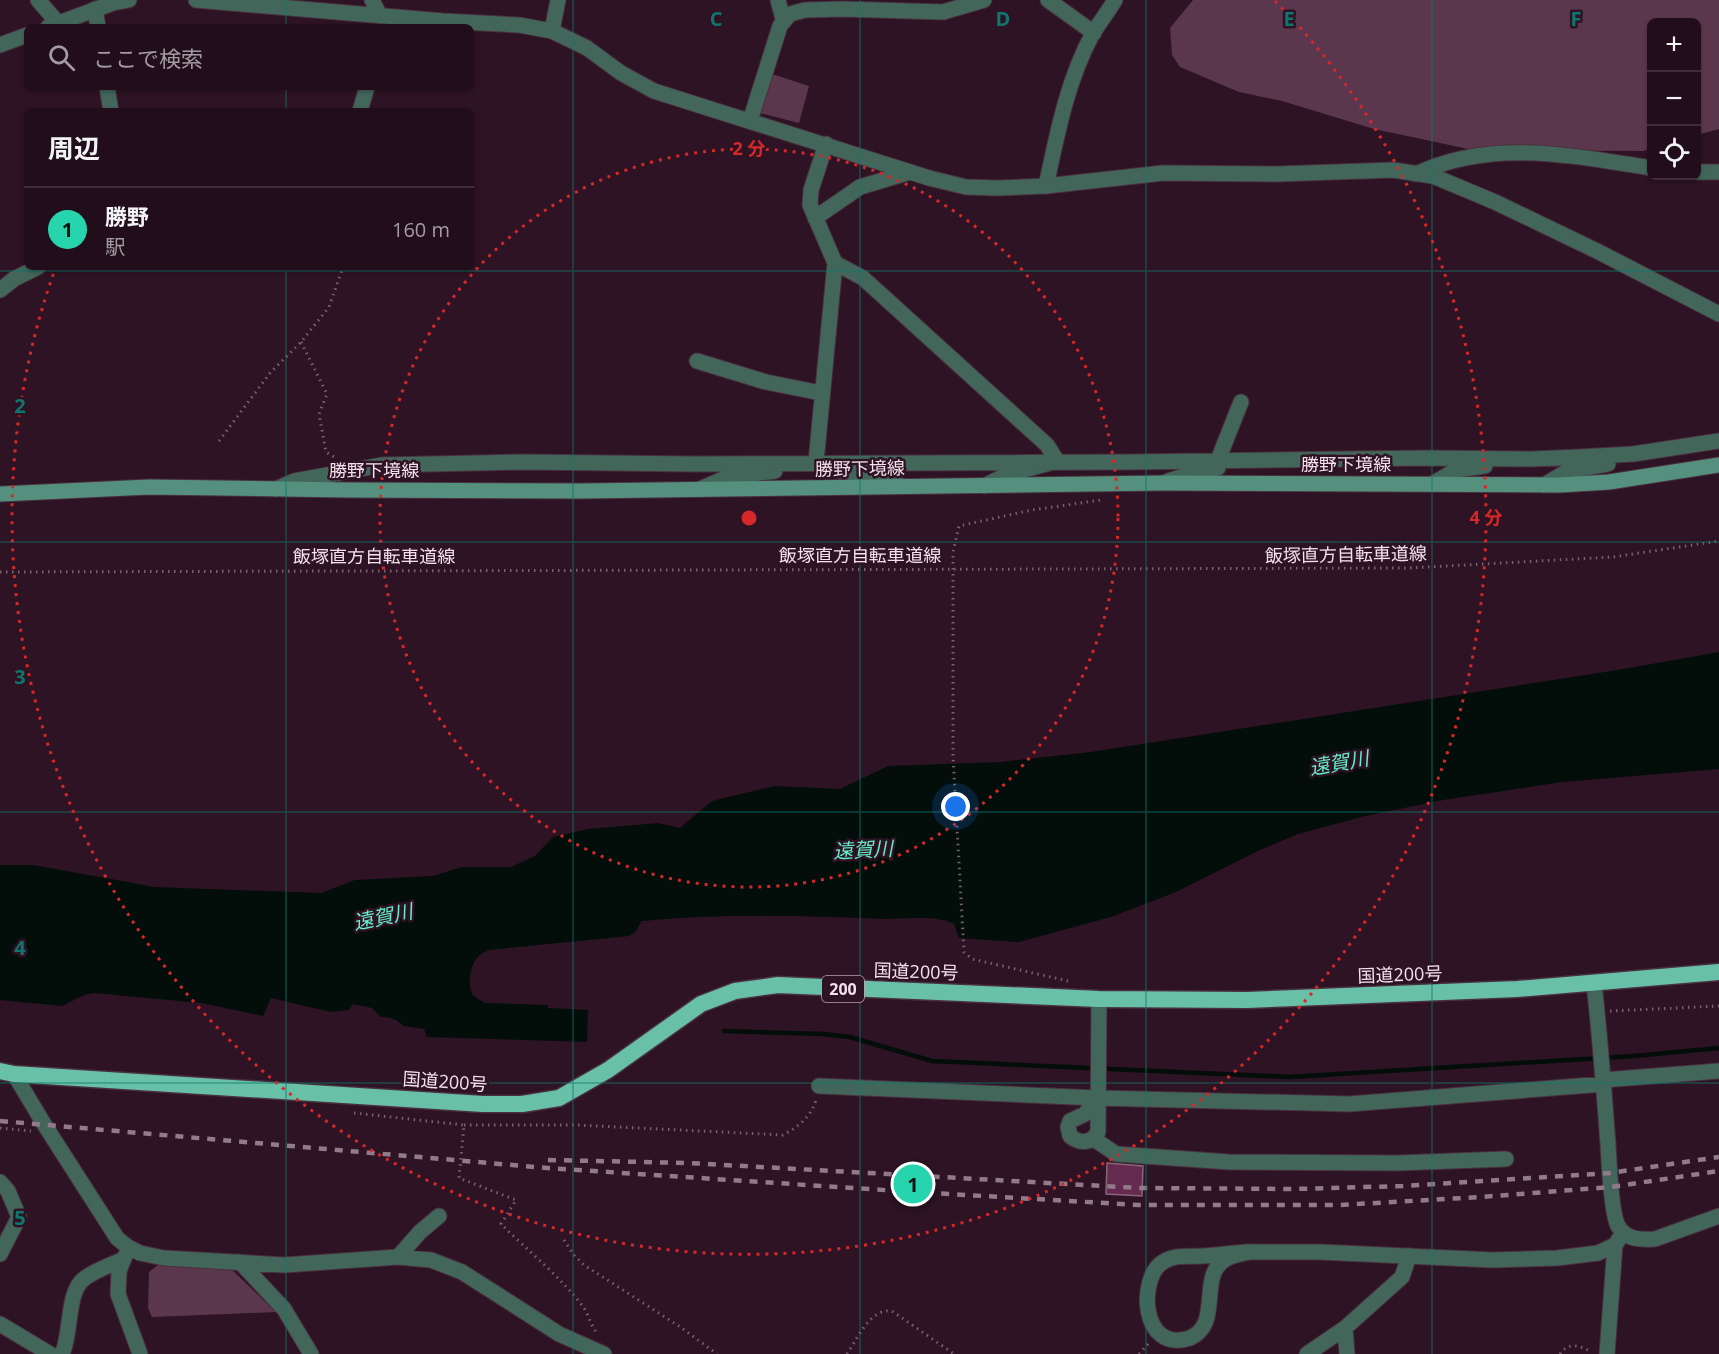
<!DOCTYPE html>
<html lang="ja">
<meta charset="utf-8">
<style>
:root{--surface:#220e1a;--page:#2e1c27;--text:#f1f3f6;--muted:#a29ca2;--line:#3f2e39;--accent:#26d5ae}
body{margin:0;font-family:"Open Sans","Noto Sans JP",sans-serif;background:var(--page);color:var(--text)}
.controls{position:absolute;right:18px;top:18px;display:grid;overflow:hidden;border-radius:9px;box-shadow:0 2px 4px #0004}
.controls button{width:54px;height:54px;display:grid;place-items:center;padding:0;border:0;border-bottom:2px solid var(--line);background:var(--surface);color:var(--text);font:30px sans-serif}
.you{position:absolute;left:956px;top:807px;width:21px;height:21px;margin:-15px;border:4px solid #fff;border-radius:50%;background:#1a73e8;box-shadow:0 0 0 9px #1a73e833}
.badge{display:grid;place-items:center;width:39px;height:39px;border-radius:50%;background:var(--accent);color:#111;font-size:20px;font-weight:700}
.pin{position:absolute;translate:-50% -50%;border:3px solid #fff;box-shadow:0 2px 6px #0006}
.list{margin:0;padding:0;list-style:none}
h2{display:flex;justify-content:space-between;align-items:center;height:78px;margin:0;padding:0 24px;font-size:26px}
h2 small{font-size:20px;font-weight:400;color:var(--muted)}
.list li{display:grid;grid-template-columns:39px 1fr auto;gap:18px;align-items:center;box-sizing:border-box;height:84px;padding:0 24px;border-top:2px solid var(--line)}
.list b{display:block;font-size:22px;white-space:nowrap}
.list p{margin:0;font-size:20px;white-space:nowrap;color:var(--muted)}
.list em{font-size:20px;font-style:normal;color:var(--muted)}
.icon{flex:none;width:33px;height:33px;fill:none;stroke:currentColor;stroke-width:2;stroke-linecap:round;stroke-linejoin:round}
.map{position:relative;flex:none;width:1719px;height:1354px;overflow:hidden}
.search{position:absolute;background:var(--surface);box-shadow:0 2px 4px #0004;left:24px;top:24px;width:450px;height:66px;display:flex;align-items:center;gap:15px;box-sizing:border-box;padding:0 21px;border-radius:9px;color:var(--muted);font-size:22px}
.panel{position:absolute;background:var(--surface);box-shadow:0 2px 4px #0004;left:24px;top:108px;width:450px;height:162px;border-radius:9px}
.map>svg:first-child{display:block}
.green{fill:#5b374d}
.water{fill:#030e0a}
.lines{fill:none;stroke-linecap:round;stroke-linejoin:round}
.stream{stroke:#030e0a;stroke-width:4.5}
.building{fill:#662a51;stroke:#866678;stroke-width:1.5}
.minor-casing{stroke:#49303f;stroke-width:17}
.tertiary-casing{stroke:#49303f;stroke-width:17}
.secondary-casing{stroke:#49303f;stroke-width:17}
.trunk-casing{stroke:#49303f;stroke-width:19}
.path{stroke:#79616f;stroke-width:3;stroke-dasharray:1.5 4.5;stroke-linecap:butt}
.minor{stroke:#43665b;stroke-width:15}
.tertiary{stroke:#43665b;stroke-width:15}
.secondary{stroke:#55907e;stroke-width:15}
.trunk{stroke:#68c0a6;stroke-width:16}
.rail{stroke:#917b88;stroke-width:4.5;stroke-dasharray:8 8;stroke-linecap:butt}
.grid{fill:none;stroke:#0f766e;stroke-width:1.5;stroke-opacity:0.55}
.ring{fill:none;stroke:#d62828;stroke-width:3;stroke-dasharray:3 6}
.labels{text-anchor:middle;stroke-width:5;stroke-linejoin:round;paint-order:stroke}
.shield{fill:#2d1323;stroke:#b8a3af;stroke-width:1.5}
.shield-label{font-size:16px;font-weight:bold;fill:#f4e1eb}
.street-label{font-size:18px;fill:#f4e1eb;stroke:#2d1323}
.water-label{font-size:20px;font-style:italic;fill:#65edc9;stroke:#2d1323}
.grid-label{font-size:20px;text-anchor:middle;font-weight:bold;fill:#0f766e;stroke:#2d1323;stroke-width:5;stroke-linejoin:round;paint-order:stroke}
.centre{fill:#d62828;stroke:#2d1323;stroke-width:3}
.ring-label{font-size:18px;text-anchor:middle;font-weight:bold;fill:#d62828;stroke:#2d1323;stroke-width:5;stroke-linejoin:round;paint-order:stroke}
</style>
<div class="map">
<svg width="1719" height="1354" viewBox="0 0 1719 1354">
<rect width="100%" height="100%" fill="#2d1323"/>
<path class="green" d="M1193 0H1719V129L1697 135 1696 22H1652L1651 149 1643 151 1473 150 1374 129 1282 101 1239 92 1180 67 1172 55 1170 28Z
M772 74 809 86 799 123 760 113Z
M162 1262 228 1266 276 1312 152 1317 148 1308 149 1272Z"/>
<path class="water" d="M1719 652V769L1562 782 1443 800 1365 816 1298 834 1260 850 1176 892 1111 917 1019 942 959 938 954 924C938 915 905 919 886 919 805 916 724 913 642 921L635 932 629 936 489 950C485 952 480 954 477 958 470 966 467 986 473 995 476 998 482 1001 485 1003L548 1005V1008L588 1010 587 1042 427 1037 424 1029 403 1026C398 1019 389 1017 381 1017L372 1008 353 1004 349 1010 331 1012 271 998 263 1016 201 1003 94 993 84 995 62 1006 0 1000V865H33L155 887 321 893 355 880 433 876 462 867H511L535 856 553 837 588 829 658 823 680 828 712 801 775 786 840 789 888 766 1001 762 1091 752 1624 669Z"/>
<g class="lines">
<path class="stream" d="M724 1031 823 1034 850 1037 932 1061 1290 1077 1634 1056 1719 1048"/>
</g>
<path class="building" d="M1107 1163 1143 1166 1142 1196 1106 1194Z"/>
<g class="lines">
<defs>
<path id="minor" d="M38 0 58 23
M372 0 380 16
M778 0 783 19
M1048 0 1094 33
M95 9 98 27
M552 31 558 0
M107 87 111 111
M360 111 367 87
M750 121 780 26 790 14 805 10 843 9 943 12 984 0
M826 144 811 190 810 205 835 263 816 462 826 468 872 476 902 486
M1696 172H1719
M1416 174C1493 138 1572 156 1652 168
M1046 186C1057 135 1067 81 1092 35 1099 23 1108 12 1115 0
M815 218 860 187 910 172
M835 263 863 278 1047 445 1057 461 1006 475 984 486
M0 290 14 279 38 267
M697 361 766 382 821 393
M1218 460 1241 402
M1168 481 1200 471 1218 468
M1432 484 1456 470 1485 466
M1544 485 1566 472 1608 464
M276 489 294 481 382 465 524 462 693 464 1131 462 1426 458 1532 459 1579 457 1633 454 1719 441
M700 489 728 477 775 471
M14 1074 44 1124 117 1238 128 1247 140 1253 164 1258 284 1265 398 1257 431 1260 462 1272 559 1334 604 1354
M1603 1080 1719 1071
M819 1086 1097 1098 1349 1104 1604 1084
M1097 1098 1085 1114 1070 1121 1068 1127 1070 1136C1080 1144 1091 1144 1098 1132L1099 999
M1094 1139 1116 1154 1229 1162 1397 1163 1506 1159
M0 1182 8 1191 19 1217 0 1254
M1248 1252C1242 1254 1233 1255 1226 1259 1197 1275 1223 1324 1190 1338 1140 1354 1138 1277 1163 1262 1175 1254 1189 1257 1203 1256 1218 1255 1233 1253 1248 1252Z
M125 1256 119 1271 118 1294 140 1354
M398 1257 420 1232 439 1216
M240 1262 284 1309 311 1354
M0 1324 50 1354
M1345 1328 1347 1354
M62 1354C72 1334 66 1291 85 1278 96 1270 111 1265 124 1259
M1307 1354 1345 1328 1402 1277 1409 1256
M1607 1354 1615 1245"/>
<path id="tertiary" d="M196 0 443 21 519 25 552 31 587 48 621 73 654 91 929 178 966 187 997 188 1046 186 1163 173 1277 174 1393 170 1433 176 1495 202 1599 252 1719 314
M48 27 113 3 129 0
M0 45 27 35
M1594 983C1600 1037 1604 1090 1608 1144 1609 1162 1611 1213 1618 1226 1626 1240 1641 1240 1655 1239L1719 1216
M1248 1252H1320L1493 1260 1557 1258 1598 1253 1615 1245 1623 1233"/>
<path id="secondary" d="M0 494 149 487 347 490 582 491 1163 483 1560 485 1609 482 1719 465"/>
<path id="trunk" d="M0 1071 14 1074 483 1104H522L559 1098 608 1070 701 1004 735 991 778 985 1099 999 1247 1000 1517 989 1719 972"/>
</defs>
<use href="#minor" class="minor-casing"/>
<use href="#tertiary" class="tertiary-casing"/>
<use href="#secondary" class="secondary-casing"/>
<use href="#trunk" class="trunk-casing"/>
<path class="path" d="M301 342 327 394 319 414 326 452 336 458
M219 441 270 373 301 342 329 307 343 267
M0 572 1409 568 1613 557 1719 541
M1068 981 972 959 964 952 953 756V552L959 526 1032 510 1101 500
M1610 1011 1719 1006
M354 1113 464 1125 459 1178 516 1200 501 1224C527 1250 563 1279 584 1308 589 1316 591 1326 597 1333
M464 1125H576L783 1135C798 1127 811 1117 816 1100
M0 1128 31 1131
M564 1240 573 1254 584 1265 679 1326 717 1354
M847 1354C858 1338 870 1308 892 1311L954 1354
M1139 1354 1150 1342
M1560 1354C1569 1341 1580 1346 1592 1352"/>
<use href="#minor" class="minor"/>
<use href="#tertiary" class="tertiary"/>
<use href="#secondary" class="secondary"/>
<use href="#trunk" class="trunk"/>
<path class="rail" d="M0 1121 547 1168 914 1192 1139 1205H1340L1481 1197 1611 1187 1719 1171
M548 1160 689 1163 1139 1188 1294 1189 1402 1186 1610 1173 1719 1157"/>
</g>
<path class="grid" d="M286 0V27M573 0V1354M860 0V1354M1146 0V1354M1432 0V1354M286 87V111M286 267V1354M0 271H1719M0 542H1719M0 812H1719M0 1083H1719"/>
<g class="ring">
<circle cx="749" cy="518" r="369"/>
<path d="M1275 1A737 737 0 1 1 54 272"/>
</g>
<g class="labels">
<rect class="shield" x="822" y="976" width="42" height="26" rx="4.5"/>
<g class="shield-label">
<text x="843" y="995">200</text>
</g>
<g class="street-label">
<text x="1346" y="471">勝野下境線</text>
<text transform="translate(860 469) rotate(-1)" y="6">勝野下境線</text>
<text x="374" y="477">勝野下境線</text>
<text transform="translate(1346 555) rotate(-1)" y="6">飯塚直方自転車道線</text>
<text x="860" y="562">飯塚直方自転車道線</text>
<text x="374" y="563">飯塚直方自転車道線</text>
<text transform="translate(916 972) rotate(2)" y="6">国道200号</text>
<text transform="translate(1400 975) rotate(-2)" y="6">国道200号</text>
<text transform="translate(445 1082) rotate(4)" y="6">国道200号</text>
</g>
<g class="water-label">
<text transform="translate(1339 763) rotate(-10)" y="7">遠賀川</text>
<text transform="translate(863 850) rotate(-3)" y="7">遠賀川</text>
<text transform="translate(383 917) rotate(-12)" y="7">遠賀川</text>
</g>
</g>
<g class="grid-label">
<text x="716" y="26">C</text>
<text x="1003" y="26">D</text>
<text x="1289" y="26">E</text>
<text x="1576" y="26">F</text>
<text x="20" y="413">2</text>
<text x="20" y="684">3</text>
<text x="20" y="955">4</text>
<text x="20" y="1225">5</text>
</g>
<circle cx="749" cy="518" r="9" class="centre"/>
<g class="ring-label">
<text x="749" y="155">2 分</text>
<text x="1486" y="524">4 分</text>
</g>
</svg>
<div class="controls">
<button>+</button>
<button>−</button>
<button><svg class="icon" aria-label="locate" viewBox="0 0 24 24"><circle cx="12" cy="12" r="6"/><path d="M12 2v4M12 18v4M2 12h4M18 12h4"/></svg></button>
</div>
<div class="you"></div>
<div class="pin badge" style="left:913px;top:1184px">1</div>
<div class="search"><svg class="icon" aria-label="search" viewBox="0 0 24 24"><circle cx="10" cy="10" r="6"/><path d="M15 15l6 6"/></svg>ここで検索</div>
<section class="panel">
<h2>周辺<small></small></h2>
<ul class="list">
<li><span class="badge">1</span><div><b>勝野</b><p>駅</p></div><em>160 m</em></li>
</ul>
</section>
</div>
